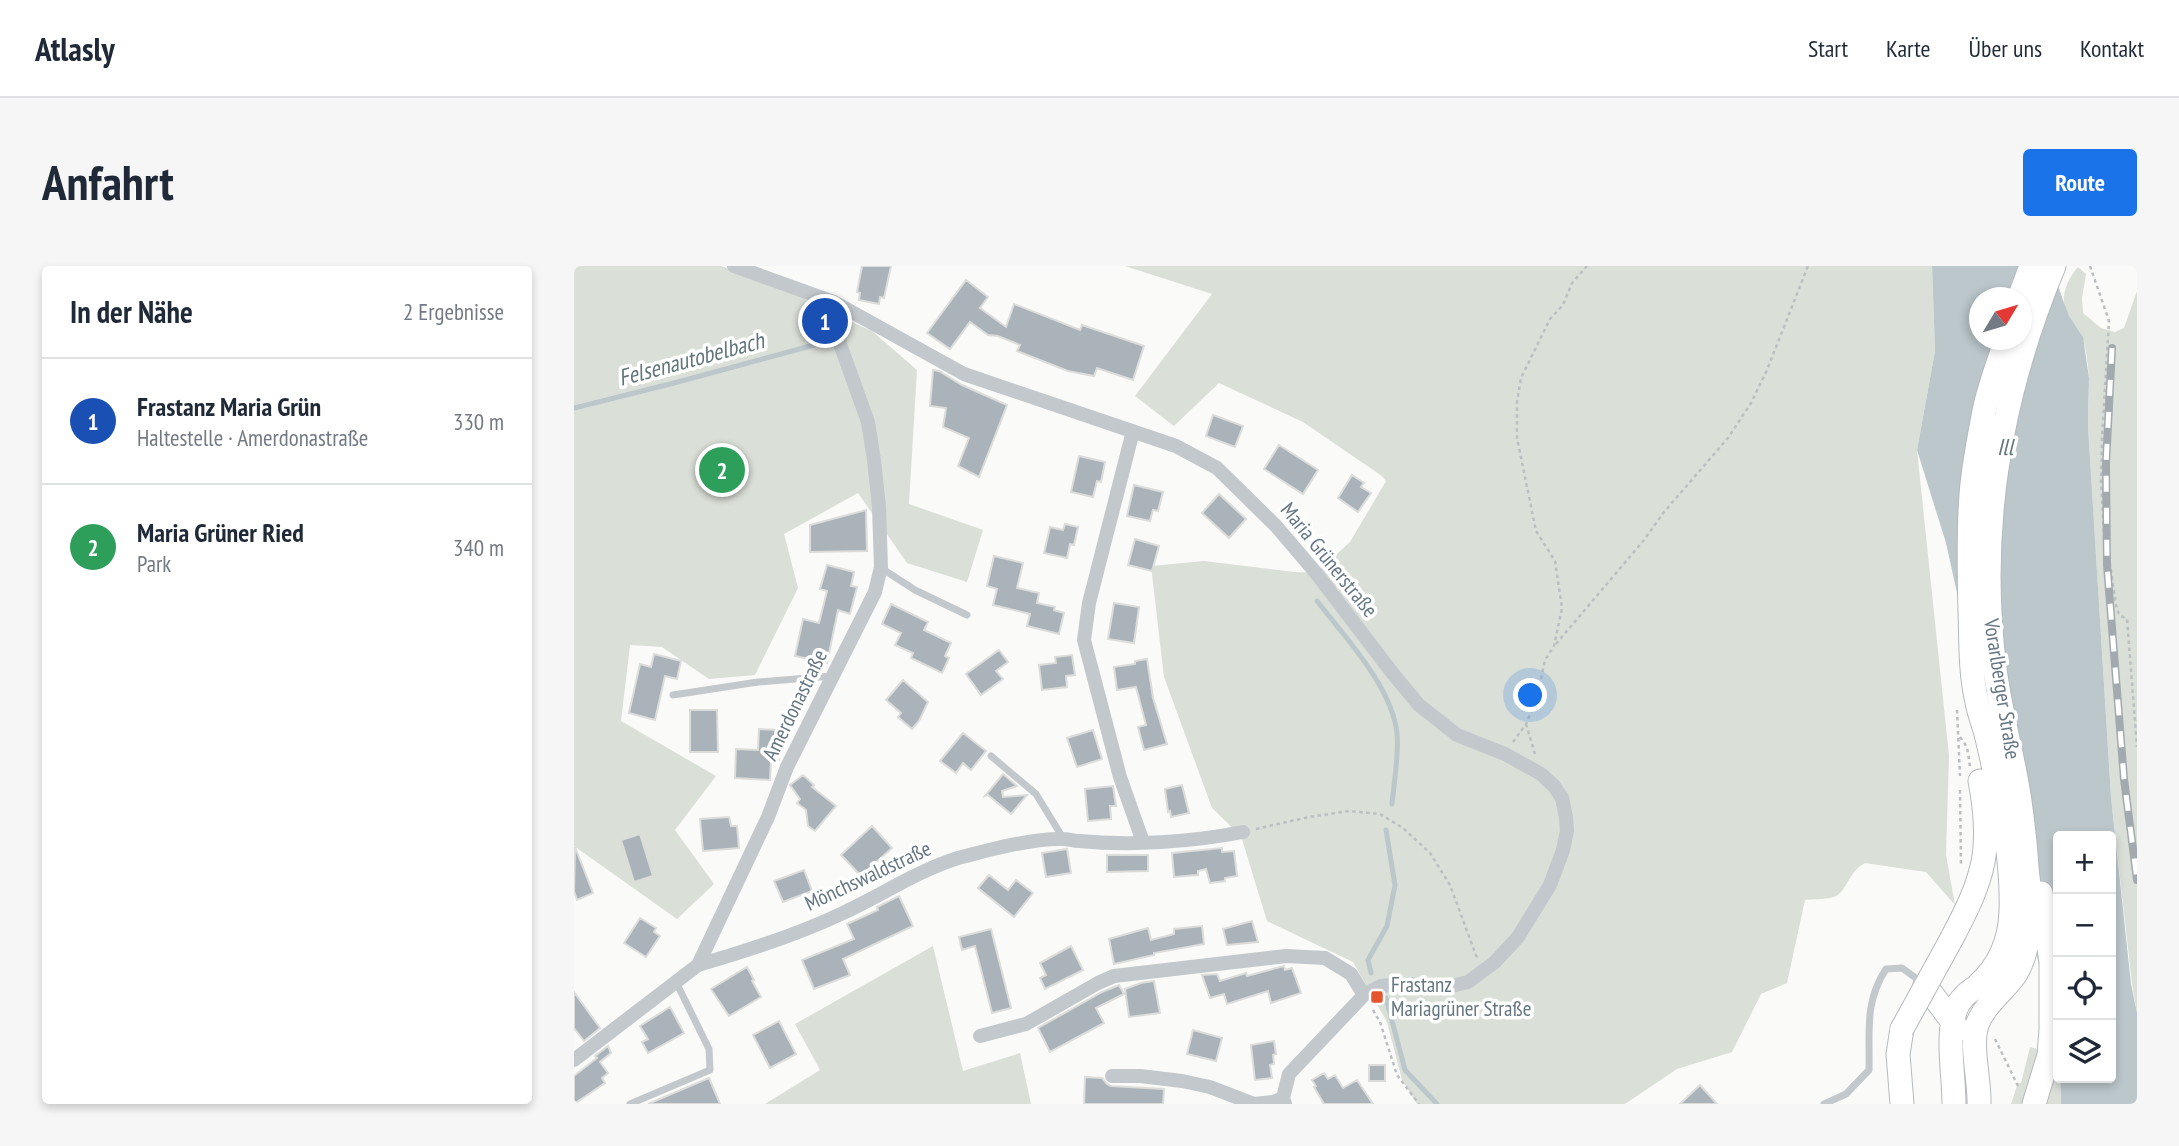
<!DOCTYPE html>
<html lang="de">
<meta charset="utf-8">
<style>
:root{--surface:#fff;--page:#f6f6f7;--text:#1f2937;--muted:#747a83;--line:#e0e1e3;--accent:#1a73e8}
body{margin:0;font-family:"PT Sans Narrow",sans-serif;background:var(--page);color:var(--text)}
.controls{position:absolute;right:21px;bottom:21px;display:grid;overflow:hidden;border-radius:7px;box-shadow:0 4px 10px #0003}
.controls button{width:63px;height:63px;display:grid;place-items:center;padding:0;border:0;border-bottom:2px solid var(--line);background:var(--surface);color:var(--text);font:35px sans-serif}
.compass{position:absolute;left:1395px;top:21px;width:63px;height:63px;border-radius:50%;background:var(--surface);box-shadow:0 4px 10px #0003;rotate:52deg}
.you{position:absolute;left:957px;top:430px;width:24px;height:24px;margin:-18px;border:5px solid #fff;border-radius:50%;background:#1a73e8;box-shadow:0 0 0 10px #1a73e833}
.badge{display:grid;place-items:center;width:46px;height:46px;border-radius:50%;background:var(--accent);color:#fff;font-size:23px;font-weight:700}
.pin{position:absolute;translate:-50% -50%;border:4px solid #fff;box-shadow:0 2px 7px #0006}
.list{margin:0;padding:0;list-style:none}
h2{display:flex;justify-content:space-between;align-items:center;height:91px;margin:0;padding:0 28px;font-size:30px}
h2 small{font-size:23px;font-weight:400;color:var(--muted)}
.list li{display:grid;grid-template-columns:46px 1fr auto;gap:21px;align-items:center;box-sizing:border-box;height:126px;padding:0 28px;border-top:2px solid var(--line)}
.list b{display:block;font-size:26px;white-space:nowrap}
.list p{margin:0;font-size:23px;white-space:nowrap;color:var(--muted)}
.list em{font-size:23px;font-style:normal;color:var(--muted)}
.icon{flex:none;width:38px;height:38px;fill:none;stroke:currentColor;stroke-width:2;stroke-linecap:round;stroke-linejoin:round}
.map{position:relative;flex:none;width:1563px;height:838px;overflow:hidden;border-radius:7px}
header{display:flex;align-items:center;gap:42px;box-sizing:border-box;height:98px;padding:0 35px;background:var(--surface);border-bottom:2px solid var(--line)}
header strong{font-size:33px}
nav{display:flex;gap:38px;margin-inline-start:auto;font-size:24px}
.intro{display:flex;align-items:center;justify-content:space-between;box-sizing:border-box;height:168px;padding:0 42px}
h1{margin:0;font-size:49px}
.button{padding:18px 32px;border-radius:7px;background:var(--accent);color:#fff;font-size:24px;font-weight:700}
main{display:flex;gap:42px;padding:0 42px}
aside{flex:1;background:var(--surface);border-radius:7px;box-shadow:0 4px 10px #0003}
.map>svg:first-child{display:block}
.green{fill:#dadfd7}
.water{fill:#bbc7cb;fill-rule:evenodd}
.lines{fill:none;stroke-linecap:round;stroke-linejoin:round}
.stream{stroke:#bbc7cb;stroke-width:5}
.building{fill:#aab3b9;stroke:#dcdcda;stroke-width:2}
.primary-casing{stroke:#b5babe;stroke-width:25}
.path{stroke:#bbbfc2;stroke-width:2.5;stroke-dasharray:3.5 3.5;stroke-linecap:butt}
.lane{stroke:#c3c8cc;stroke-width:7}
.street{stroke:#c3c8cc;stroke-width:14}
.primary{stroke:#fff;stroke-width:23}
.rail-casing{stroke:#a2aab0;stroke-width:8}
.rail{stroke:#fff;stroke-width:5;stroke-dasharray:16;stroke-linecap:butt}
.primary-bridge-casing{stroke:#b5babe;stroke-width:25;stroke-linecap:butt}
.primary-bridge{stroke:#fff;stroke-width:23}
.poi-dot{fill:#e4572e;stroke:#fff;stroke-width:2.5}
.labels{text-anchor:middle;stroke-width:7;stroke-linejoin:round;paint-order:stroke}
.street-label{font-size:21px;fill:#657683;stroke:#fff}
.poi-label{font-size:21px;fill:#657683;stroke:#fff;text-anchor:start}
.water-label{font-size:23px;font-style:italic;fill:#60757c;stroke:#fff}
</style>
<header>
<strong>Atlasly</strong>
<nav><a>Start</a><a>Karte</a><a>Über uns</a><a>Kontakt</a></nav>
</header>
<div class="intro"><h1>Anfahrt</h1><a class="button">Route</a></div>
<main>
<aside>
<h2>In der Nähe<small>2 Ergebnisse</small></h2>
<ul class="list">
<li><span class="badge" style="background:#1a4fb4">1</span><div><b>Frastanz Maria Grün</b><p>Haltestelle · Amerdonastraße</p></div><em>330 m</em></li>
<li><span class="badge" style="background:#2e9e5b">2</span><div><b>Maria Grüner Ried</b><p>Park</p></div><em>340 m</em></li>
</ul>
</aside>
<div class="map">
<svg width="1563" height="838" viewBox="0 0 1563 838">
<rect width="100%" height="100%" fill="#fafaf8"/>
<path class="green" d="M0 0H147L226 30 242 40 298 65 343 104 335 238 409 264 393 316 333 297 284 227 210 268 224 322 181 409 135 413 88 381 56 379 47 455 142 510 101 564 140 618 103 653 0 580Z
M551 0H1358L1361 85 1343 184 1375 490 1372 589 1381 639 1352 606 1291 597C1275 606 1275 619 1265 628 1259 634 1240 633 1231 634L1213 717 1187 728 1158 786 1103 803 1051 838H843L828 814 813 756 779 696 693 655 667 570 638 542 590 411 577 300 630 295 720 306 742 307 776 276 812 215 808 210 729 156 645 117 600 160 561 130 638 28Z
M1504 1 1512 8 1508 32 1509 47 1527 62 1541 66 1550 62 1563 25V747L1558 718 1537 531 1514 160C1515 131 1517 101 1509 73 1505 60 1490 50 1490 35 1489 23 1496 10 1504 1Z
M359 680 389 805 446 787 457 838H191L246 804 221 758Z
M1456 781 1484 789 1487 838H1437L1444 817H1447Z"/>
<path class="water" d="M1358 0H1480L1486 26 1495 50 1509 71 1515 112 1514 160 1537 531 1557 718 1563 747V838H1487L1486 812H1537V570H1484V785L1372 277 1343 184 1361 85ZM1406 32H1448V74H1406Z"/>
<g class="lines">
<path class="stream" d="M0 142 100 117 244 78
M743 335C771 371 819 422 823 468 825 490 820 515 818 538
M797 707 794 694 813 660 821 619 812 564
M812 732 831 804 863 838"/>
</g>
<path class="building" d="M288 0H317L310 32 306 31 305 38 285 34 286 27 283 26Z
M392 14 414 31 406 42 432 61 440 38 506 64 508 59 570 80 559 114 523 102 520 110 494 105 443 85 446 79 424 70 414 69 396 56 376 83 353 67Z
M359 104 365 105 388 119 433 139 405 211 384 200 395 172 369 161 372 142 356 140Z
M639 149 669 160 661 181 632 170Z
M705 179 744 204 729 228 690 203Z
M505 190 531 196 527 216 523 215 519 231 497 226Z
M778 209 790 217 787 221 797 227 784 246 764 232Z
M560 219 589 226 584 245 579 244 576 255 553 250Z
M645 228 672 253 655 272 628 247Z
M292 244 293 285 236 286V259Z
M491 258 504 261 500 279 496 278 493 292 470 287 476 261 489 264Z
M561 273 585 280 578 305 554 299Z
M420 290 449 297 443 322 465 327 463 337 481 341 480 344 490 347 485 368 453 360 456 348 419 339 423 323 413 320Z
M253 299 280 306 277 320 283 321 276 348 264 344 253 397 221 390 229 353 245 357 253 325 246 323Z
M540 337 565 341 560 377 534 373Z
M317 338 354 356 350 364 377 377 371 390 375 392 368 407 337 392 339 387 321 379 327 367 308 358Z
M425 384 434 396 422 405 429 413 407 429 392 408Z
M80 388 107 395 103 413 91 410 81 454 55 447 66 398 77 401Z
M498 389 501 409 492 410 493 421 468 424 465 399 482 397 481 391Z
M573 393 579 432 593 478 570 484 564 461 572 459 562 421 543 424 540 401 561 398V395Z
M329 414 354 436 345 455 338 463 324 451 327 447 312 434Z
M116 444H143L144 486H116Z
M185 463 206 464 205 494H197L196 514 161 512 162 483 184 484Z
M519 464 528 493 503 501 493 472Z
M389 467 412 485 397 504 389 497 382 507 366 495Z
M429 508 443 520 428 525 429 531 453 529 437 548 414 529 411 530Z
M229 509 240 519 238 521 262 540 241 565 234 560 232 544 223 537 226 533 216 519Z
M608 519 615 547 597 551 596 545 594 546 591 523Z
M539 520 542 540H536L537 553 514 555 511 523Z
M155 551 157 560H163L165 582 129 585 126 553Z
M298 560 318 582 287 610 267 589Z
M66 568 79 610 60 616 47 574Z
M1 581 19 627 3 634 0 625Z
M648 582V586L660 585 663 610 651 612V615L636 617 632 603 624 605V609L600 611 598 587Z
M493 583 497 607 472 611 468 587Z
M533 589H574V605L533 606Z
M230 604 238 625 209 636 200 615Z
M415 609 434 624 442 614 459 627 440 651 404 622Z
M325 630 339 660 269 693 276 709 240 723 228 694 280 673 273 658 304 644 303 641Z
M66 652 82 662 80 666 86 670 72 691 50 677Z
M678 655 684 676 653 679 649 663Z
M628 660 630 678 580 687V689L540 698 535 673 574 662 577 674 600 668V663Z
M417 663 437 742 418 747 401 680 388 684 385 671Z
M497 680 509 704 471 723 466 712 472 709 466 697Z
M710 700 711 704 718 702 727 727 697 737 694 725 653 738 650 728 636 732 628 709 643 708 646 715 672 707 673 710Z
M173 701 180 714 178 715 187 731 155 750 137 723Z
M580 715 586 747 555 751 551 723 567 717Z
M545 719 550 728 522 742 530 757 476 786 464 762 528 726Z
M0 726 26 762 10 775 0 762Z
M96 741 110 767 74 787 68 776 74 773 66 760Z
M205 755 222 788 196 802 179 769Z
M619 764 648 772 642 795 613 788Z
M700 775 702 788 699 789 700 798 696 799 698 812 681 814 677 779Z
M34 780 37 787 26 796 34 807 28 812 31 817 0 838V810L23 792 21 790Z
M795 799H811V815H795Z
M750 807 754 813 761 809 769 822 783 814 799 838H750L740 821 742 820 738 814Z
M511 811 528 812 533 818 537 820 590 823 589 838H510Z
M135 812 146 838H74Z
M1126 819 1143 838H1106Z"/>
<g class="lines">
<defs>
<path id="primary" d="M1445 32 1457 0
M1378 672C1410 612 1419 583 1406 515
M1351 719 1384 763
M1328 838 1324 788 1328 763
M1380 838C1380 809 1372 769 1382 743 1386 732 1394 727 1403 720 1426 700 1436 675 1437 645 1439 593 1425 523 1413 472 1410 459 1405 448 1403 436 1396 407 1397 375 1396 346 1395 307 1394 267 1397 229 1399 201 1405 172 1410 145 1415 121 1424 97 1432 74
M1405 838C1406 814 1396 780 1403 759 1410 739 1429 726 1441 709 1453 691 1456 665 1457 643 1457 629 1454 615 1453 601 1451 573 1448 545 1443 517 1436 479 1426 441 1421 403 1403 263 1426 130 1480 0
M1460 838 1475 789 1477 764V696L1467 627"/>
</defs>
<use href="#primary" class="primary-casing"/>
<path class="path" d="M1516 0 1535 55 1528 172 1527 215 1531 287 1536 298 1542 339 1545 349 1553 353 1563 481
M982 378 1070 274 1090 246 1154 172 1177 137 1193 104 1234 0
M1383 444 1386 510
M952 458 961 488
M1386 471 1393 481 1396 500
M939 476 952 458 963 432 971 394 980 380 988 342 981 295 962 265 943 172V136L947 112 976 53 989 39 998 17 1013 0
M1386 524 1387 600
M682 563 735 551 775 545 806 548 829 562 856 587 876 619 903 692
M799 744 806 756 823 809 845 838
M1421 773 1444 820"/>
<path class="lane" d="M307 302 341 324 393 349
M99 429 184 416 258 410
M417 490 462 528 489 572
M56 838 136 804 135 783 102 716
M1250 838 1272 828 1295 804C1296 766 1290 737 1312 703L1328 702 1350 718"/>
<path class="street" d="M160 0 260 36 390 108 602 180 643 202 702 260 742 307 820 409 845 439 883 469 931 488 967 508 980 520 988 532 992 551 993 565 989 584 976 619 944 671 921 696 894 716 877 720 830 718 807 720 790 729 715 808 709 832 711 838
M559 165 515 337 510 374 546 511 569 576
M124 699C173 685 223 669 269 647 308 629 343 605 384 592 414 584 459 572 489 573 494 573 499 575 505 575 557 580 617 576 669 566
M406 770 452 758 524 717 540 710 712 690 751 692 777 708 790 729
M0 794 124 699 194 551 213 501 301 326 307 301 305 241 300 194 294 156 266 78 260 36
M538 810H566L608 815 636 821 680 838 699 836 709 832"/>
<use href="#primary" class="primary"/>
<defs>
<path id="rail" d="M1538 82 1532 198 1533 299 1550 513 1563 614"/>
</defs>
<use href="#rail" class="rail-casing"/>
<use href="#rail" class="rail"/>
<defs>
<path id="primary-bridge" d="M1328 763 1378 672"/>
</defs>
<use href="#primary-bridge" class="primary-bridge-casing"/>
<use href="#primary-bridge" class="primary-bridge"/>
</g>
<rect class="poi-dot" x="796" y="724" width="14" height="14" rx="3.5"/>
<g class="labels">
<g class="street-label">
<text transform="translate(755 294) rotate(51)" y="7">Maria Grünerstraße</text>
<text transform="translate(1428 423) rotate(81)" y="7">Vorarlberger Straße</text>
<text transform="translate(221 439) rotate(-64)" y="7">Amerdonastraße</text>
<text transform="translate(294 610) rotate(-25)" y="7">Mönchswaldstraße</text>
</g>
<g class="poi-label">
<text x="817" y="726">Frastanz<tspan x="817" dy="24">Mariagrüner Straße</tspan></text>
</g>
<g class="water-label">
<text transform="translate(117 93) rotate(-15)" y="8">Felsenautobelbach</text>
<text x="1431" y="189">Ill</text>
</g>
</g>
</svg>
<div class="controls">
<button>+</button>
<button>−</button>
<button><svg class="icon" aria-label="locate" viewBox="0 0 24 24"><circle cx="12" cy="12" r="6"/><path d="M12 2v4M12 18v4M2 12h4M18 12h4"/></svg></button>
<button><svg class="icon" aria-label="layers" viewBox="0 0 24 24"><path d="M12 4l9 5-9 5-9-5zM3 14l9 5 9-5"/></svg></button>
</div>
<svg class="compass" viewBox="-18 -18 36 36"><path d="M0-13l5 13h-10z" fill="#e53935"/><path d="M0 13l5-13h-10z" fill="#747a83"/></svg>
<div class="you"></div>
<div class="pin badge" style="left:251px;top:55px;background:#1a4fb4">1</div>
<div class="pin badge" style="left:148px;top:204px;background:#2e9e5b">2</div>
</div>
</main>
